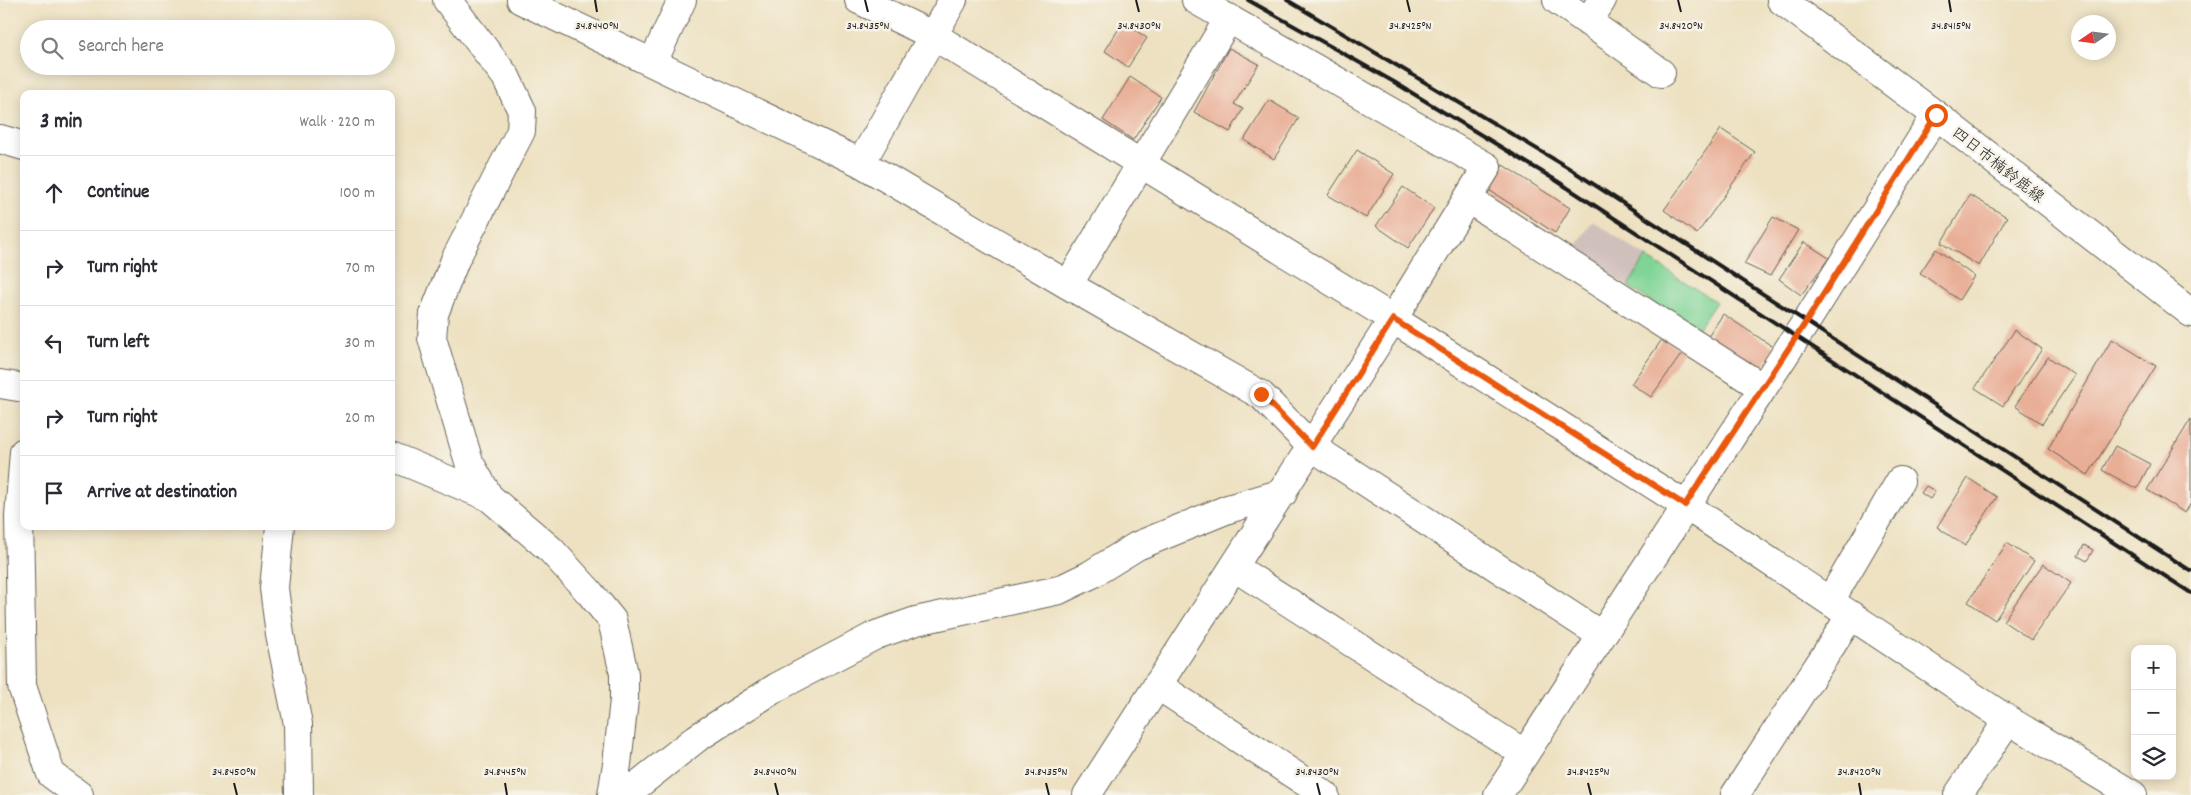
<!DOCTYPE html>
<meta charset="utf-8">
<style>
:root{--surface:#fff;--page:#f7f7f7;--text:#2b2b33;--muted:#7c7c81;--line:#e1e1e2}
body{margin:0;font-family:Dekko,"Klee One",sans-serif;background:var(--page);color:var(--text)}
.controls{position:absolute;right:15px;bottom:15px;display:grid;overflow:hidden;border-radius:10px;box-shadow:0 2px 12px #0003}
.controls button{width:45px;height:45px;display:grid;place-items:center;padding:0;border:0;border-bottom:1px solid var(--line);background:var(--surface);color:var(--text);font:25px sans-serif}
.compass{position:absolute;left:2071px;top:15px;width:45px;height:45px;border-radius:50%;background:var(--surface);box-shadow:0 2px 12px #0003;rotate:257deg}
.stop{position:absolute;width:15px;height:15px;margin:-11px;border:4px solid #ea580c;border-radius:50%;background:#fff}
.stop.end{background:#ea580c;border-color:#fff;box-shadow:0 1px 5px #0008}
.list{margin:0;padding:0;list-style:none}
h2{display:flex;justify-content:space-between;align-items:center;height:65px;margin:0;padding:0 20px;font-size:21px}
h2 small{font-size:16px;font-weight:400;color:var(--muted)}
.list li{display:grid;grid-template-columns:32px 1fr auto;gap:15px;align-items:center;box-sizing:border-box;height:75px;padding:0 20px;border-top:1px solid var(--line)}
.list b{display:block;font-size:19px;white-space:nowrap}
.list em{font-size:16px;font-style:normal;color:var(--muted)}
.icon{flex:none;width:28px;height:28px;fill:none;stroke:currentColor;stroke-width:2;stroke-linecap:round;stroke-linejoin:round}
.map{position:relative;flex:none;width:2191px;height:795px;overflow:hidden}
.search{position:absolute;background:var(--surface);box-shadow:0 2px 12px #0003;left:20px;top:20px;width:375px;height:55px;display:flex;align-items:center;gap:12px;box-sizing:border-box;padding:0 18px;border-radius:28px;color:var(--muted);font-size:19px}
.panel{position:absolute;background:var(--surface);box-shadow:0 2px 12px #0003;left:20px;top:90px;width:375px;height:440px;border-radius:10px}
.map>svg:first-child{display:block}
.industrial{fill:#d0c0bc}
.green{fill:#7fd496;stroke:#4e7859}
.building{fill:#e9ae96}
.lines{fill:none;stroke-linecap:round;stroke-linejoin:round}
.minor-casing{stroke:#656156;stroke-width:30}
.major-casing{stroke:#656156;stroke-width:30}
.minor{stroke:#fff;stroke-width:28}
.major{stroke:#fff;stroke-width:28}
.rail{stroke:#1c1c1c;stroke-width:4}
.route{stroke:#ea580c;stroke-width:6}
.ticks{fill:none;stroke:#1c1c1c;stroke-width:2}
.labels{text-anchor:middle;stroke-width:5;stroke-linejoin:round;paint-order:stroke}
.street-label{font-size:16px;fill:#1c1c1c;stroke:#f7f3e8}
.ticks-label{font-size:12px;text-anchor:middle;fill:#1c1c1c;stroke:#f7f3e8;stroke-width:5;stroke-linejoin:round;paint-order:stroke}
</style>
<div class="map">
<svg width="2191" height="795" viewBox="0 0 2191 795">
<rect width="100%" height="100%" fill="#f7f3e8"/>
<filter id="ink" filterUnits="userSpaceOnUse"><feTurbulence type="fractalNoise" baseFrequency=".02" numOctaves="2"/><feDisplacementMap in="SourceGraphic" scale="10" xChannelSelector="R" yChannelSelector="G"/><feConvolveMatrix kernelMatrix="1 2 1 2 8 2 1 2 1" color-interpolation-filters="sRGB"/></filter>
<filter id="wash" filterUnits="userSpaceOnUse"><feTurbulence type="fractalNoise" baseFrequency=".0096" numOctaves="4" result="noise"/><feDisplacementMap in="SourceGraphic" scale="20" xChannelSelector="R" yChannelSelector="G"/><feGaussianBlur stdDeviation="1.12" result="paint"/><feColorMatrix in="noise" values="0 0 0 0 0 0 0 0 0 0 0 0 0 0 0 0 0 1.4 0 .05"/><feComposite in="paint" operator="in"/></filter>
<g filter="url(#wash)">
<rect width="100%" height="100%" fill="#ede1c1"/>
<path class="industrial" d="M1593 221 1646 257 1628 286 1573 251Z"/>
<path class="green" d="M1646 257 1716 302 1696 332 1628 286Z"/>
<g id="blocks">
<path class="building" d="M1123 22 1147 38 1128 67 1105 51Z
M1229 48 1259 64 1234 104 1243 109 1230 132 1194 112Z
M1130 77 1161 97 1133 140 1103 120Z
M1269 100 1299 118 1274 159 1244 140Z
M1721 129 1755 152 1697 234 1664 210Z
M1357 150 1394 174 1366 218 1328 195Z
M1503 165 1570 208 1555 233 1489 190Z
M1403 187 1434 208 1408 248 1376 226Z
M1970 195 2007 217 1979 266 1941 243Z
M1773 217 1798 230 1770 276 1744 264Z
M1804 242 1829 258 1801 295 1779 279Z
M1936 249 1974 276 1959 300 1920 273Z
M1723 314 1775 348 1758 374 1706 340Z
M2015 330 2042 349 2003 406 1975 388Z
M1663 338 1683 352 1651 397 1631 384Z
M2112 339 2156 366 2088 475 2048 449Z
M2048 357 2075 375 2042 424 2015 406Z
M2191 419V503L2185 513 2147 490Z
M2115 446 2150 464 2137 489 2102 470Z
M1968 478 1997 497 1965 546 1937 527Z
M1926 486 1935 491 1930 499 1921 493Z
M2007 543 2034 561 1995 620 1968 602Z
M2084 545 2093 550 2087 561 2078 556Z
M2043 564 2071 583 2031 640 2003 621Z"/>
</g>
</g>
<g filter="url(#ink)">
<use href="#blocks" fill-opacity="0" stroke="#656156" stroke-width="1"/>
<g class="lines">
<defs>
<path id="minor" d="M447 0 506 77 522 111 521 131 455 260 434 314 432 338 469 462 489 497 551 550 590 593 612 620 624 674V700L617 764 612 795
M521 0 861 163 1068 285 1261 395 1312 447 1601 635
M859 0 934 36 1393 319 1487 167 1196 0
M1557 0 1661 73
M1588 22 1602 0
M653 62 682 0
M0 139 24 146
M861 163 953 0
M1468 199 1763 388
M1068 285 1229 18
M0 384 24 388
M24 452 19 516 22 686 51 774 79 795
M391 456 489 497
M280 526 274 588 280 635 298 724 299 795
M1234 567 1525 754
M1830 601 1900 481
M1157 685 1325 795
M625 795 697 738 777 687 876 635 916 621 1059 590 1090 575 1137 546 1228 509 1283 493
M1087 795 1393 319 1685 505 2008 720 2133 795
M1498 795 1806 322 1936 115
M1735 795 1851 615
M1958 795 2008 720"/>
<path id="major" d="M1781 0 1936 115 2191 313"/>
</defs>
<use href="#minor" class="minor-casing"/>
<use href="#major" class="major-casing"/>
<use href="#minor" class="minor"/>
<use href="#major" class="major"/>
<path class="rail" d="M1248 0 1394 82 1557 181 2191 593
M1287 0 1567 167 2191 571"/>
</g>
</g>
<g class="lines" filter="url(#ink)">
<path class="route" d="M1261 394 1312 447 1393 319 1685 505 1806 322 1936 115"/>
</g>
<path class="ticks" d="M595 0 597 12M865 0 868 12M1136 0 1139 12M1407 0 1410 12M1678 0 1681 12M1949 0 1951 12M234 783 237 795M505 783 507 795M775 783 778 795M1046 783 1049 795M1317 783 1320 795M1588 783 1591 795M1859 783 1861 795"/>
<g class="labels">
<g class="street-label">
<text transform="translate(1999 164) rotate(38)" y="6">四日市楠鈴鹿線</text>
</g>
</g>
<g class="ticks-label">
<text x="597" y="29">34.8440°N</text>
<text x="868" y="29">34.8435°N</text>
<text x="1139" y="29">34.8430°N</text>
<text x="1410" y="29">34.8425°N</text>
<text x="1681" y="29">34.8420°N</text>
<text x="1951" y="29">34.8415°N</text>
<text x="234" y="775">34.8450°N</text>
<text x="505" y="775">34.8445°N</text>
<text x="775" y="775">34.8440°N</text>
<text x="1046" y="775">34.8435°N</text>
<text x="1317" y="775">34.8430°N</text>
<text x="1588" y="775">34.8425°N</text>
<text x="1859" y="775">34.8420°N</text>
</g>
</svg>
<div class="controls">
<button>+</button>
<button>−</button>
<button><svg class="icon" aria-label="layers" viewBox="0 0 24 24"><path d="M12 4l9 5-9 5-9-5zM3 14l9 5 9-5"/></svg></button>
</div>
<svg class="compass" viewBox="-18 -18 36 36"><path d="M0-13l5 13h-10z" fill="#e53935"/><path d="M0 13l5-13h-10z" fill="#7c7c81"/></svg>
<div class="stop" style="left:1936px;top:115px"></div>
<div class="stop end" style="left:1261px;top:394px"></div>
<div class="search"><svg class="icon" aria-label="search" viewBox="0 0 24 24"><circle cx="10" cy="10" r="6"/><path d="M15 15l6 6"/></svg>Search here</div>
<section class="panel">
<h2>3 min<small>Walk · 220 m</small></h2>
<ul class="list">
<li><svg class="icon" aria-label="ahead" viewBox="0 0 24 24"><path d="M12 20V5M6 11l6-6 6 6"/></svg><div><b>Continue</b></div><em>100 m</em></li>
<li><svg class="icon" aria-label="right" viewBox="0 0 24 24"><path d="M7 20v-9h11M14 6l5 5-5 5"/></svg><div><b>Turn right</b></div><em>70 m</em></li>
<li><svg class="icon" aria-label="left" viewBox="0 0 24 24"><path d="M17 20v-9H6M10 6l-5 5 5 5"/></svg><div><b>Turn left</b></div><em>30 m</em></li>
<li><svg class="icon" aria-label="right" viewBox="0 0 24 24"><path d="M7 20v-9h11M14 6l5 5-5 5"/></svg><div><b>Turn right</b></div><em>20 m</em></li>
<li><svg class="icon" aria-label="arrive" viewBox="0 0 24 24"><path d="M6 21V4h12l-3 4 3 4H6"/></svg><div><b>Arrive at destination</b></div></li>
</ul>
</section>
</div>
